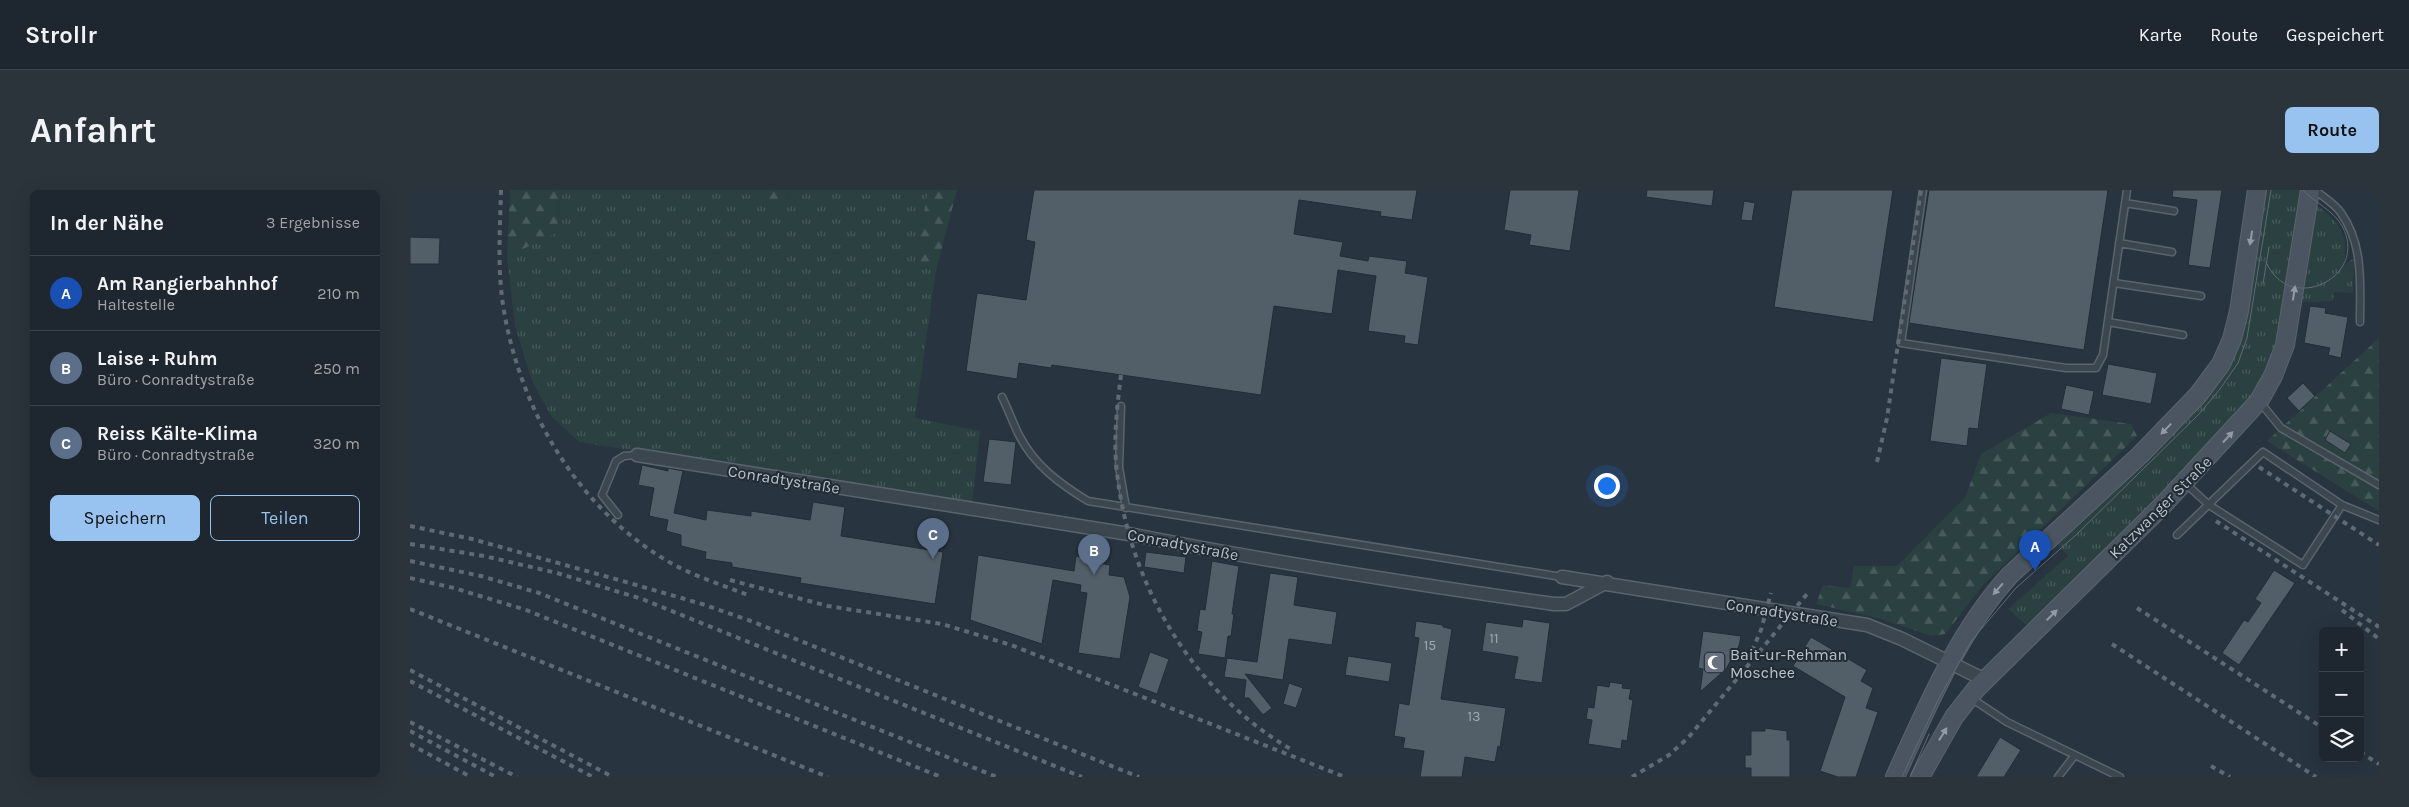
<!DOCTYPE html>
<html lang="de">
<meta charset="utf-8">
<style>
:root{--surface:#1e272f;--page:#2b333b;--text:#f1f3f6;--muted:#a1a5aa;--line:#3c444b;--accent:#98c2ef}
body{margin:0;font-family:Karla,sans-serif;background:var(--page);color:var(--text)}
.controls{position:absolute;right:15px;bottom:15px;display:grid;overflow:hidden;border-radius:8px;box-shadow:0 5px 20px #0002}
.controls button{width:45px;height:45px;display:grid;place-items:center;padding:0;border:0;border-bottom:1px solid var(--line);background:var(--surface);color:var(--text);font:25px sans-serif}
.you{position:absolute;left:1196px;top:295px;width:18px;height:18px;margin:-12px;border:4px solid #fff;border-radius:50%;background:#1a73e8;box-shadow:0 0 0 8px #1a73e833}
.badge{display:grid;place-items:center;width:32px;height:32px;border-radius:50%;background:var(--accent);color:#fff;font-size:16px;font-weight:700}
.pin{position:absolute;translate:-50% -41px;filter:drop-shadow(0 1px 2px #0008)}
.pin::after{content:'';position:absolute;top:26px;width:18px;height:15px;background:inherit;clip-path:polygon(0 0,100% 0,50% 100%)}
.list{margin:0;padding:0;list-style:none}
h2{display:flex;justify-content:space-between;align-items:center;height:65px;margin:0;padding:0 20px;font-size:21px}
h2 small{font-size:16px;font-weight:400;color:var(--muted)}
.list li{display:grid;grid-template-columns:32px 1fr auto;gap:15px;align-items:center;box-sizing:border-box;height:75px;padding:0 20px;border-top:1px solid var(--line)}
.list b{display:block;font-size:19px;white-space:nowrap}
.list p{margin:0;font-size:16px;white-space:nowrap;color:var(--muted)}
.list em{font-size:16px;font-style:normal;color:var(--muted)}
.actions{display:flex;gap:10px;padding:15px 20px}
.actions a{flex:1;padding:11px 0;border:1px solid var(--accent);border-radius:8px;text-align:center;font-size:18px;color:var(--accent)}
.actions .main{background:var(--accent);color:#111}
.icon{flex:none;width:28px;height:28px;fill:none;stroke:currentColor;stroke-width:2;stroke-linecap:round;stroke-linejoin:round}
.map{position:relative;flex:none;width:1969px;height:587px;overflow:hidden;border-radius:8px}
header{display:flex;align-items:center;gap:30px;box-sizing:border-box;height:70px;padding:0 25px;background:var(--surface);border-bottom:1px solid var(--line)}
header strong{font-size:24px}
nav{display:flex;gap:28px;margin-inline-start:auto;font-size:18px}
.intro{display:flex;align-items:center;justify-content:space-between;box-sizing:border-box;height:120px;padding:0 30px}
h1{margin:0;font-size:35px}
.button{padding:12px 22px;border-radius:8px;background:var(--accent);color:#111;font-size:18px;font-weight:700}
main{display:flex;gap:30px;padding:0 30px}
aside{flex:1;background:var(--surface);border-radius:8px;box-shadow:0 5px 20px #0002}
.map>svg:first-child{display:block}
.grass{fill:url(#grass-tufts)}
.forest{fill:url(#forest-firs)}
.building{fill:#525f69;stroke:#232d36}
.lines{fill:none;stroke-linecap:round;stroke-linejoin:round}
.lane-casing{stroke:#5a646c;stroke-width:9}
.street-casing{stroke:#5a646c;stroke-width:15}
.secondary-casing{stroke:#5a646c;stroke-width:20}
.lane{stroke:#3c464f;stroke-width:6}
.street{stroke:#3c464f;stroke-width:12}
.secondary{stroke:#4a5561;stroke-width:18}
.tram{stroke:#5f6a75;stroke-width:1}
.rail{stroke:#5f6a75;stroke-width:4;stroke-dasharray:5 5;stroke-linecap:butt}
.oneway{fill:#929ba5}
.labels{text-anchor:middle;stroke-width:4;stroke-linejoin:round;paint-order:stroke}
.number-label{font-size:14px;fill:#9fa8b1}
.street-label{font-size:16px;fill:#b9c1c9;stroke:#212b34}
.poi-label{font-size:16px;fill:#b9c1c9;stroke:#212b34;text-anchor:start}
</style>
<header>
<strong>Strollr</strong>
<nav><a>Karte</a><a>Route</a><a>Gespeichert</a></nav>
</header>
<div class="intro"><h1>Anfahrt</h1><a class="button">Route</a></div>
<main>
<aside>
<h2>In der Nähe<small>3 Ergebnisse</small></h2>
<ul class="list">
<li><span class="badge" style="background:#1a4fb4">A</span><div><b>Am Rangierbahnhof</b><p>Haltestelle</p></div><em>210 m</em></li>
<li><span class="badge" style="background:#5c6f8a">B</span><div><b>Laise + Ruhm</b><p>Büro · Conradtystraße</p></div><em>250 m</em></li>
<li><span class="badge" style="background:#5c6f8a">C</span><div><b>Reiss Kälte-Klima</b><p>Büro · Conradtystraße</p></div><em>320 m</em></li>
</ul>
<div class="actions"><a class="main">Speichern</a><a>Teilen</a></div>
</aside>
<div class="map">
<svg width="1969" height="587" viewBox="0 0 1969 587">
<defs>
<pattern id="grass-tufts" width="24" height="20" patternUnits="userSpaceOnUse" patternTransform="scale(1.25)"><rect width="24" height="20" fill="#2b4141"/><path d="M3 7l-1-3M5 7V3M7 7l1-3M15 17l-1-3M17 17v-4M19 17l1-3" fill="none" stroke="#485b5b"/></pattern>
<pattern id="forest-firs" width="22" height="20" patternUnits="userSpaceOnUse" patternTransform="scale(1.25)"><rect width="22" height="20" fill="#2b4141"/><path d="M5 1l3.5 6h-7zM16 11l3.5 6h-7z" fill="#485b5b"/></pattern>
</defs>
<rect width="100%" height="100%" fill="#28343f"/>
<path class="grass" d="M149 0H343V10L378 11 379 0H518L505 73 526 81 505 228 570 241 562 315 169 252 142 227 122 191 105 136 97 67 148 42Z
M1851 0H1895L1894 5C1921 27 1943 38 1933 76L1944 68 1943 103 1924 102 1923 111 1878 113 1869 159 1829 229 1622 440 1598 419 1658 366 1647 353 1808 187Z"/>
<path class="forest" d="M100 0H149L148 42 97 67Z
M343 0H379L378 12 343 11Z
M518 0H547L526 81 505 73Z
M1969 148V321L1857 251Z
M1641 223 1721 234 1727 246 1574 394 1535 444 1522 446 1468 428 1406 414 1413 395 1440 398 1444 376H1487L1555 308 1571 264Z"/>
<path class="building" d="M624 0H1007L1002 30 970 26 971 22 889 10 884 44 933 52 930 66 958 71 959 66 997 71 995 83 1018 87 1008 155 994 153 995 146 958 141 966 86 928 80 922 124 864 116 851 205 642 175 641 178 609 173 607 189 556 181 567 103 616 110 625 52 616 50Z
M1100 0H1169L1160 61 1119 55 1121 45 1094 40Z
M1237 0H1304L1302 16 1236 7Z
M1382 0H1483L1463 132 1364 117Z
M1519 0H1698L1674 160 1499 133Z
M1763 0H1812L1800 78 1778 75 1787 10 1762 7Z
M1334 11 1345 13 1342 31 1331 30Z
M0 47 30 48 29 74H0Z
M1900 116 1916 118 1915 123 1938 127 1931 168 1918 165 1920 158 1894 153Z
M1531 168 1577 174 1568 239 1559 238 1557 256 1520 251Z
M1698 174 1747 183 1741 214 1692 205Z
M1893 193 1905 206 1889 221 1877 208Z
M1656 195 1684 201 1679 225 1651 219Z
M1920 241 1941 254 1935 263 1915 250Z
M579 249 606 252 601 295 573 292Z
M232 275 258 281V278L273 281 264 323 296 330 297 320 341 326V321L400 330 403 312 435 317 431 346 533 362 525 414 390 393 391 388 322 377V373L295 369 296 362 271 356V345L256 341 258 330 239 326 244 298 228 295Z
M736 362 776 367 774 383 734 377Z
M568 365 664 381 666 366 679 368 678 371 700 375 699 385 714 387 720 407 710 469 668 463 677 403 670 402 671 395 643 390 632 454 560 430Z
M802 371 829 376 822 424H824L821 446H818L815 468 788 464 792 442 787 441 790 419 795 420Z
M1864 380 1885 393 1829 475 1812 463 1834 430 1838 432 1851 413 1845 409Z
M860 383 888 387 884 415 927 422 922 455 879 449 873 490 835 484 862 518 853 525 839 508H834L836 490 814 487 817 468 847 472Z
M1113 429 1140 433 1132 493 1104 489 1108 467 1072 461 1076 432 1112 437Z
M1006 431 1033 435V437L1042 439 1031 509 1096 518 1090 557 1088 556 1085 572 1055 567 1052 587H1010L1014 561 993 558 995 548 984 546 989 513 999 515 1009 448 1004 447Z
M1293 441 1331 446 1329 456 1316 479 1290 502 1293 479 1288 478Z
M1401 447 1457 480 1451 491 1463 498 1456 518 1468 522 1446 587H1428L1410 581 1435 507 1383 476Z
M740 462 759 469 747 504 728 497Z
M938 466 982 473 979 492 935 485Z
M1200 492 1213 494 1212 498 1221 499 1219 509 1223 510 1217 551 1212 550 1211 559 1178 554 1182 530 1176 529 1178 517 1184 518 1187 495 1199 497Z
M879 493 893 498 886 518 873 514Z
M1355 538 1377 541V550H1380V587H1341V578H1335V565H1341V541H1355Z
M1590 547 1611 560 1594 587H1566Z"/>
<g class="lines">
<defs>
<path id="lane" d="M1513 0 1491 153 1656 178H1686L1693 165 1717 0
M1905 0C1913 7 1925 14 1931 23 1954 55 1950 95 1950 132
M1715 13 1764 21
M1709 53 1762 62
M1704 93 1791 106
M1698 132 1773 145
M592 207C598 219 603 233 609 245 624 275 650 294 678 311L1152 387
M1850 212 1871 238 1969 295
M711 216 709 277 716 318
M1775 293 1799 315 1893 375 1932 315
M208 325 192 305 206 271 214 266 227 265
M1767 345 1853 262 1932 315 1969 330
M1561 508 1597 532 1710 587
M1648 587 1665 565"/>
<path id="street" d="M227 265 719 344C860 372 1002 394 1144 414H1156L1197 392
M1152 387 1457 435 1492 449 1575 490"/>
<path id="secondary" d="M1485 587C1517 517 1548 442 1600 385L1730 265 1788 205 1811 174 1822 149 1829 121 1847 0
M1510 587 1544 527 1566 499 1753 315 1849 211 1863 186 1875 155 1900 0"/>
</defs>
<use href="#lane" class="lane-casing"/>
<use href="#street" class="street-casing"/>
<use href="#secondary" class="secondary-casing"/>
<use href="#lane" class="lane"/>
<use href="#street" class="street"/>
<use href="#secondary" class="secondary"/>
<path class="tram" d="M1856 72C1880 127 1960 86 1932 36 1923 20 1905 13 1893 0
M1853 94 1859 57
M1492 587 1529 508 1562 450 1606 398 1666 345 1790 223 1810 199 1828 173 1837 148 1861 0
M1500 587 1519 544"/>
<path class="rail" d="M91 0C90 41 87 81 94 121 111 221 167 316 254 369 280 385 310 394 338 405
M711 185C707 217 703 251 707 283 720 397 784 504 884 561
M1467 272 1477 228 1511 0
M1849 277 1969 355
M1806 331 1969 437
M0 336 62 349 209 390 292 414 341 431 729 587
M0 354 74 366 147 383 232 409 672 587
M0 371 71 386 129 403 587 587
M0 388 44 398 116 420 531 587
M320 390 418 416 532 434 601 455 935 587
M1727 418 1913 538
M0 419 418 587
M1932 420 1969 449
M1702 454 1906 587
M1338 470 1351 440 1361 403
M0 480 203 587
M0 491 183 587
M0 532 107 587
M0 541 86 587
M0 554 61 587
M1950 562 1969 574
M1801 576 1820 587
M1222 587 1259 565 1278 548 1397 404"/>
</g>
<defs><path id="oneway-solid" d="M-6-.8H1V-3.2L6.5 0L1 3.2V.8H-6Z" transform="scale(1.25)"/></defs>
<g class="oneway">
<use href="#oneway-solid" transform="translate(1841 48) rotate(99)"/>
<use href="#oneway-solid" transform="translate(1884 103) rotate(-81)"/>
<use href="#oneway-solid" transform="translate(1756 239) rotate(134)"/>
<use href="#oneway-solid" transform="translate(1818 247) rotate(-47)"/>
<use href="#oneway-solid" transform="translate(1588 399) rotate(131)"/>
<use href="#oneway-solid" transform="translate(1642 425) rotate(-45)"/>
<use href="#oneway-solid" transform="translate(1533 544) rotate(-58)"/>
</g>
<defs>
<symbol id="mosque-square" viewBox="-11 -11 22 22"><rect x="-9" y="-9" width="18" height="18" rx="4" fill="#6b7280" stroke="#212b34"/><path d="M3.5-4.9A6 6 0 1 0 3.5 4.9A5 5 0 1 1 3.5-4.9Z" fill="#fff"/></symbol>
</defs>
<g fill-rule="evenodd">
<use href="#mosque-square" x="1292" y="460" width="25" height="25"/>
</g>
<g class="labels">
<g class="number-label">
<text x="1084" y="453">11</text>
<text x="1020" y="460">15</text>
<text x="1064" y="531">13</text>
</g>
<g class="street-label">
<text transform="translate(374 289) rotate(9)" y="6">Conradtystraße</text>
<text transform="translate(1750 317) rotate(-45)" y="6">Katzwanger Straße</text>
<text transform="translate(773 354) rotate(11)" y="6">Conradtystraße</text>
<text transform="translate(1372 422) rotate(9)" y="6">Conradtystraße</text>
</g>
<g class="poi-label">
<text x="1320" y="470">Bait-ur-Rehman<tspan x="1320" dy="18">Moschee</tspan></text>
</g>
</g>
</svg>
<div class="controls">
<button>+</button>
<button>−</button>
<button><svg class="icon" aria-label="layers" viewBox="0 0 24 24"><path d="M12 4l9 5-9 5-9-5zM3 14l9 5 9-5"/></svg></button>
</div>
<div class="you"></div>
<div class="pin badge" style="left:1625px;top:381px;background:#1a4fb4">A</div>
<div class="pin badge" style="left:684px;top:385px;background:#5c6f8a">B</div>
<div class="pin badge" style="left:523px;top:369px;background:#5c6f8a">C</div>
</div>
</main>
